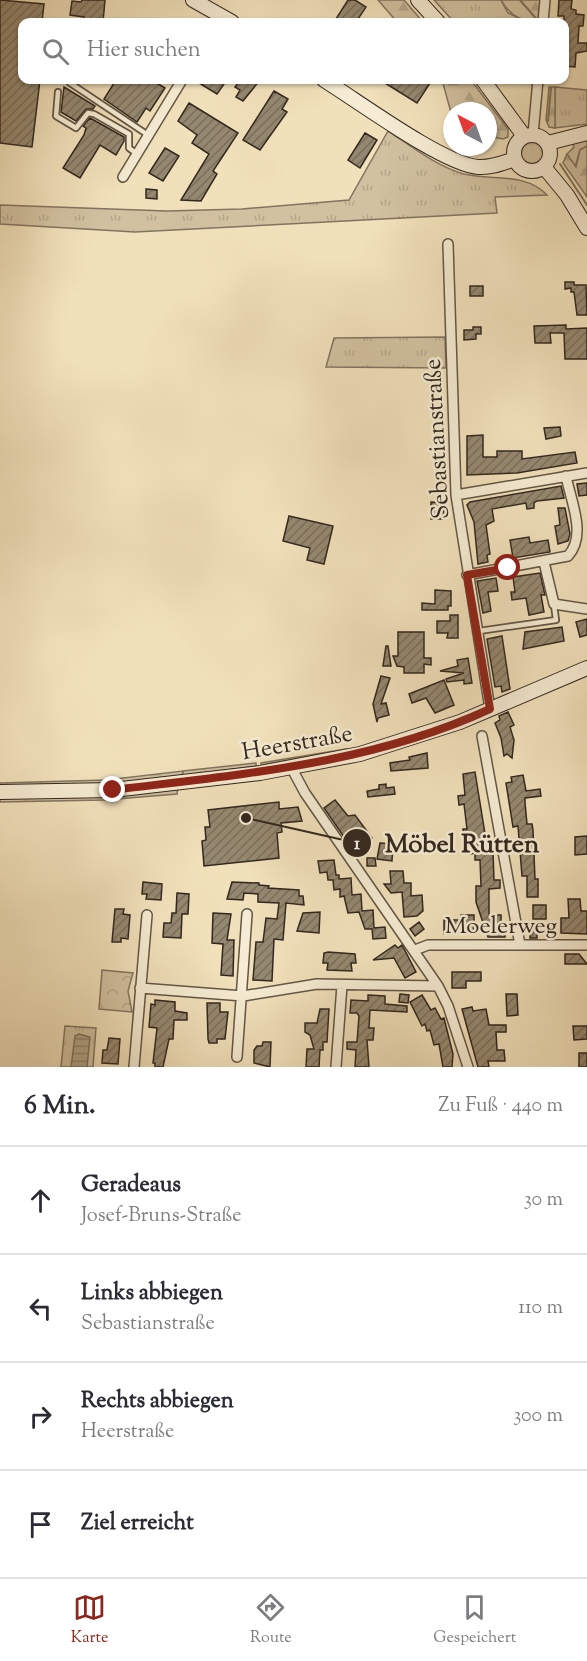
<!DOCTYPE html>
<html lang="de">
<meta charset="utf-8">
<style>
:root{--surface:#fff;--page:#f2f2f3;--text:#2b2b33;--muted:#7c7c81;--line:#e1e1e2;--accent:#8f2418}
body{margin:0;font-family:"Sorts Mill Goudy",serif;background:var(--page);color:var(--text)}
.compass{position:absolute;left:443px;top:102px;width:54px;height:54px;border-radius:50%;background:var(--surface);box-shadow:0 2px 4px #0004;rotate:319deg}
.stop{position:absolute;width:18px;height:18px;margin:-14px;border:4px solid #8f2418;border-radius:50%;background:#fff}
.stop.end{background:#8f2418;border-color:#fff;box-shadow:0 2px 6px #0008}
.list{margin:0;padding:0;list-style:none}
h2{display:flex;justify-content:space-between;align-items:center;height:78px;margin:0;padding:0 24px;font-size:26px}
h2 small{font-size:20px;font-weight:400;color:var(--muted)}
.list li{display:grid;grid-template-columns:39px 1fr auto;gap:18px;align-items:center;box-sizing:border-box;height:108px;padding:0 24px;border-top:2px solid var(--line)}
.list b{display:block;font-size:22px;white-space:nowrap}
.list p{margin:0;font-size:20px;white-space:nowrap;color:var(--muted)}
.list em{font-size:20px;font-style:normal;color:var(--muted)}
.icon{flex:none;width:33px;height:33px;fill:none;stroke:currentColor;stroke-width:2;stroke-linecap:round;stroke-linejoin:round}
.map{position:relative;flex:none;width:587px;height:1067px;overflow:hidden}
.search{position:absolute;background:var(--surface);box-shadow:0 2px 4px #0004;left:18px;right:18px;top:18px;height:66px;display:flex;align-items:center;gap:15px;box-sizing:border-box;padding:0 21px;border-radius:12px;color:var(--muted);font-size:22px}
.sheet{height:510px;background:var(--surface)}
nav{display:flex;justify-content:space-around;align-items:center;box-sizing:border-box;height:84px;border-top:2px solid var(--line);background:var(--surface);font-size:16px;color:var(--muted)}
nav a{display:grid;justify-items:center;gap:3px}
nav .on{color:var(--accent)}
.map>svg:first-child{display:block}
.grass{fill:url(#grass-tufts);stroke:#827460;stroke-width:1.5}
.forest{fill:url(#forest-firs);stroke:#827460;stroke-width:1.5}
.park{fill:url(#park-crowns);stroke:#827460;stroke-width:1.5}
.water{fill:url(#water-rules);stroke:#7e715d;stroke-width:1.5}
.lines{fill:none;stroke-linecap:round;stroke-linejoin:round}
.stream{stroke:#7e715d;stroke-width:2}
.building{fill:url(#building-hatch);stroke:#32271f;stroke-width:1.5}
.lane-casing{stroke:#625646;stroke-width:8}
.street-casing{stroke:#625646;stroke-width:12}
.secondary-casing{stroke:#32271f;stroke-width:16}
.lane{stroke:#f6ecd3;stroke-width:4.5}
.street{stroke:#f6ecd3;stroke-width:9}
.secondary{stroke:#f6ecd3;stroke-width:14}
.route{stroke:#8f2418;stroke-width:8}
.labels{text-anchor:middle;stroke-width:5;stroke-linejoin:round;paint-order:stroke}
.street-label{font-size:24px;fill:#32271f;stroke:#f6ecd3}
.leader{fill:none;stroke:#32271f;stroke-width:2}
.callout-dot{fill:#32271f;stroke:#f6ecd3;stroke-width:2}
.mark-label{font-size:18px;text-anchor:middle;font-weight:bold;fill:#fff}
.callout-label{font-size:26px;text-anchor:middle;font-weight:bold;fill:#32271f;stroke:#f6ecd3;stroke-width:5;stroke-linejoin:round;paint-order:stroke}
</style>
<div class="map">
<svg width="587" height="1067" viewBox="0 0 587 1067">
<defs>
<pattern id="grass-tufts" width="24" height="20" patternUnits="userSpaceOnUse" patternTransform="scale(1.5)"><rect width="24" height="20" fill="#d1c1a0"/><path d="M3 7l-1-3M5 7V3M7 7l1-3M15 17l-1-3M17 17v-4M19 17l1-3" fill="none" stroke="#b4a689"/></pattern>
<pattern id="forest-firs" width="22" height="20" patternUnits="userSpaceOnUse" patternTransform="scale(1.5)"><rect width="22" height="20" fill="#d1c1a0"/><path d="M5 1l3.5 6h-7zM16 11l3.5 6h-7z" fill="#b4a689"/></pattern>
<pattern id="park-crowns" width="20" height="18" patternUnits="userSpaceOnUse" patternTransform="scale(1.5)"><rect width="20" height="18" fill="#d1c1a0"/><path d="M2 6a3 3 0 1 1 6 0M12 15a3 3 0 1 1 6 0" fill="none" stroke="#b4a689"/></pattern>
<pattern id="water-rules" width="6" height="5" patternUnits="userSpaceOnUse" patternTransform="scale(1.5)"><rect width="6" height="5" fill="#b0a286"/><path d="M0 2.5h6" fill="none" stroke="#90846d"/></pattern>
<pattern id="building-hatch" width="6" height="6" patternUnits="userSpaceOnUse" patternTransform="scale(1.5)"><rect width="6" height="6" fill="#958870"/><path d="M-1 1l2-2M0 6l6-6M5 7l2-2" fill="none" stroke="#7a6f5b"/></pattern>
</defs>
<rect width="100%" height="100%" fill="#f1e1bb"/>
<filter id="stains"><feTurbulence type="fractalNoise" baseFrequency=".00333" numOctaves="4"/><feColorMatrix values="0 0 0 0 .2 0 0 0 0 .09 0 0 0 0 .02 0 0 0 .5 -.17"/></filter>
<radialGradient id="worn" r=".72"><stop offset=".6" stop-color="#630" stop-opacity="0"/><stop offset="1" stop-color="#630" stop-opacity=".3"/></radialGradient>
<path class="grass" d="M434 0H501L508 13 527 22H454Z
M555 87 587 90V124L555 128Z
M388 131C411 146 436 166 464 174 493 181 525 172 547 195L495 197 497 213 135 232 0 224V205L167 211 242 209 349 200Z
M587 139V146L580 150 575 167 567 154 574 147 572 142Z
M519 153a13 13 0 1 1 26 0a13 13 0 1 1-26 0Z
M445 337 446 368 326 367 334 338Z
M346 749H352L261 765V763Z
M256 763V766L182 776 183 771Z
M178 786 177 794 104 800 0 802V796Z
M65 1026 96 1028 93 1067H61Z"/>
<path class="forest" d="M378 0H404L423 22H397Z
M501 0H546L544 22C524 22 511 18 501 0Z
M442 80H471L508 129V137L503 139 488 136V111H452V116Z
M549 87H555V128L549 127 546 120Z
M587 146V197L563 163 567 154 576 167 580 150Z
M183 771 182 776 134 783 0 788V783L106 780Z"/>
<path class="park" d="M102 970 133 973 128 991 132 1012 99 1009Z"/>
<path class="water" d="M79 1034 90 1037 87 1067H71L75 1036Z"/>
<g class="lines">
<path class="stream" d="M520 0 539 22
M548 121 551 88
M560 164 587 205"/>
</g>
<path class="building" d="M0 0 44 4 42 22H22V80H40L32 147 0 143Z
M82 0H105L103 22H84V17L70 15 72 1 81 2Z
M348 0H355L366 7 356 22H334Z
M559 0H572L571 9 576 10V14L584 15 583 26H579L578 43H587V51L576 53 575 67 564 66 567 38H564V16H558Z
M116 80H152L165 88 150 111 146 108 137 122 104 99Z
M194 80H216L224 84 217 94Z
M240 80H260L243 101 236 97 240 90 235 87Z
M380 80H432L417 103Z
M64 87 95 106 93 109H86L76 121 61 112Z
M274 91 288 99 282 109 287 112 260 150 243 140Z
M189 103 238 133 213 171 217 174 201 201 181 200 209 154 192 143 197 135 178 121Z
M90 118 124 137V141L116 155 100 145 80 178 63 168 84 135 86 128 83 126Z
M365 133 377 140 360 168 348 160Z
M165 148 179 156 163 181 149 173Z
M146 189 157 190V199L146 198Z
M565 282H574V285H586L587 315H577L574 292H571V288L565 289Z
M470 286H483V296H470Z
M566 325V329L587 328V359H565L564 333H550L551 343H535L534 326Z
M473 327H481V334H476V339L464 340V330H473Z
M560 427 561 436 546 439 544 428Z
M483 435V457H497V451H522V459L575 452 577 463 517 473 467 475V436Z
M587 483V495L579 496 577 484Z
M561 486 564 498 537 501 534 503V508L527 509 526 503 492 509 494 521 486 525 490 554 487 555 488 562 478 564 474 522 467 505 470 502Z
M431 502 444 503V519H431Z
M558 508H565L570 534 568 541 558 544 555 526 560 525Z
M289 516 333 526 324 564 307 560 310 548 283 541Z
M529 537 530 543 548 540 550 552 513 558 510 540Z
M540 573 545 595H541L544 612 529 615 526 598 512 600 511 592H515L513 577Z
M496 578 498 591 488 592 491 611 483 613 477 581Z
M435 590 451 591V606H448V610H422V603L435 604Z
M450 615H458V638H447L448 633H437V621H450Z
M587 619V635L580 637 576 622Z
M562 627 564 641 523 649 525 632Z
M398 632H424V658H431V665L424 664V673H404V667L397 666 393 656H398Z
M502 636 510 689 502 692 501 686 495 687 487 639Z
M386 646H388L391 666H383Z
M468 658 472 683 464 684V680L447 682 446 679 464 673 440 671 458 666 457 660Z
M381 676 390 678 381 704 386 703 389 715 378 718 377 722 373 704Z
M444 680 454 705 435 713 426 698 412 703 409 694Z
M508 712 514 725 510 727 514 740 512 758 507 754 504 756 501 738 495 723 500 720 499 716Z
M427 753 428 768 391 771 390 763 410 760 409 757Z
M475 772 487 846 493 851 494 880H500V888L489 889V915H501V922L505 926V937H488L476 902V886H481L480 860H475V853L470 854 469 838 464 839 463 829H467L464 804 459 805 458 796 465 795 463 774Z
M523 775 526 791 540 789 541 796 525 798V803L527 824H532L533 830 535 879H538V897H527V876H522L518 826 513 827 506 783 512 782 511 777Z
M386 784V788L394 787 395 794 368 797 367 791 379 789V785Z
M335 800 348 816 355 815 372 838 353 850 324 808Z
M279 802V809L298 807 302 821 281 823 282 832 277 833 279 858 204 866 202 841 206 840 205 827H210L208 810Z
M587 836V854L575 855V837Z
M380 843 393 844 392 861 377 859Z
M367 858H375L376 866H367Z
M334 860 336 875H339V879L351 878 352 895 361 894 362 911 373 910 374 928 385 927 386 938 373 939 372 929H365L359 912 348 913 344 896 340 897V889L334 890 333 880H328L327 872 320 873 318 861Z
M390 871H403L404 883H411V896L422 895 423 911 417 916 404 917 402 892 391 893 384 884H391Z
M143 882 162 884 161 900 146 899 147 894H142Z
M232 882 259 883V885L269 886 268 888 299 890V896H303L304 905 286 903 283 940 274 939 272 981 253 980 256 942H263L266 918 277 919 279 903 258 902V894L244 893 243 900 227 899Z
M177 893 189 894 188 914H182L181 938 163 937 164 923H171L172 913H176Z
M568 899H580L581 911H587V934L561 933V918H569Z
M533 905H546V919H533Z
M115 909H124L123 914 130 915 128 939 121 938V942H112Z
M320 912 319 933 297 931 303 913Z
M213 913 231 914 227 940H234L233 976 221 975 223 944 212 943Z
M461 915H474V932L444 934V920H461Z
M419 922 424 929 415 936 410 929Z
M530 923H537V938H530Z
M395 945 398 948 402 945 416 972 405 978 394 958 373 960Z
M328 952 355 954 356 963H351L352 971 327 970 328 963H323L324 953Z
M565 954H579L587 964H565Z
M452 972H481V981H466V988H452Z
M400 994 409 995 408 1003 399 1002Z
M506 994H517L518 1015 507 1016Z
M368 995 385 996V1004L407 1006V1012L370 1010 369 1028H374L373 1040H367L369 1067H355L356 1050 347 1049V1042H357L359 1016 357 1013H350L351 1000 368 1001Z
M422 995 431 1010 435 1008 441 1019 444 1018 453 1054 452 1067H443L439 1044 434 1045 430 1030 427 1031 425 1024 422 1026 410 1002Z
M155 1000 175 1002V1011L187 1013V1020H174L173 1039H169L163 1067H155V1063H153L157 1028 149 1027 151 1004 155 1005Z
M207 1003H220V1012H228L225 1039H217V1043H209L208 1039Z
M472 1007 473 1011 486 1009 489 1025H506V1032H496L497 1050H504L505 1061H488L489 1067H478L462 1009Z
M320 1009H329L327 1042H323V1050H320L319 1067H306L307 1049H314L310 1035 305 1032V1023H317Z
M573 1026H587V1039L574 1040Z
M109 1038 120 1039 118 1064 102 1063 103 1050H107Z
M263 1042H271L270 1067 254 1063V1050L257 1046H262Z
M579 1053H587V1067H579Z"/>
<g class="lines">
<defs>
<path id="lane" d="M70 83 148 135
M58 92 56 116 76 128 88 113 94 114 129 134V148L137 154
M479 631 556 620 554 605"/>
<path id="street" d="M543 22 545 0
M533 134 538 80
M123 177 182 80
M448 244 456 495 490 709
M456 495 587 473
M544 562 554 604 587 609
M467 575 568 556C587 535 571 502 566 476
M482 736 520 945
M291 767 305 793 438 986 448 1006 468 1067
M415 950 428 945H587
M140 988 243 996 317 984 438 986
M237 1057 247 914
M134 1067 147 915
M336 1067 342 985"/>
<path id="secondary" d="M193 0 232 22
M418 0 438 22
M324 80C358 101 443 164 478 167 491 168 503 163 515 159
M483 80 524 136
M514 153a18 18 0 1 1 36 0a18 18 0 1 1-36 0Z
M548 143 587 133
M544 167 567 195 587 228
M0 792 113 790 260 773 360 754 460 722 587 668"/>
</defs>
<use href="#lane" class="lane-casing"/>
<use href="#street" class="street-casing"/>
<use href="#secondary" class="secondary-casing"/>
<use href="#lane" class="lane"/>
<use href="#street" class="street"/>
<use href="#secondary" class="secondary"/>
</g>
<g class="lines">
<path class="route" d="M113 790C242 774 371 764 490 709L467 575 508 568"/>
</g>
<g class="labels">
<g class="street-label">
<text transform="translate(436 439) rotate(-93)" y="8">Sebastianstraße</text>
<text transform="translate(297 742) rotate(-10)" y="8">Heerstraße</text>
<text x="501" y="933">Moelerweg</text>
</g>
</g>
<path class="leader" d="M246 818L357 843"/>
<g class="callout-dot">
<circle cx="246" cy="818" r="6"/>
<circle cx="357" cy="843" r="15"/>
</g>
<g class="mark-label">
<text x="357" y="849">1</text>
</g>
<g class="callout-label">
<text x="462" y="852">Möbel Rütten</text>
</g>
<rect width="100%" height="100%" filter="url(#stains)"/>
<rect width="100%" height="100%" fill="url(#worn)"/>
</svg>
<svg class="compass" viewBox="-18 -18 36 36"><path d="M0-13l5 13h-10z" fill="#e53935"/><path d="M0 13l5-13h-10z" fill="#7c7c81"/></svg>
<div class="stop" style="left:508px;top:568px"></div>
<div class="stop end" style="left:113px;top:790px"></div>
<div class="search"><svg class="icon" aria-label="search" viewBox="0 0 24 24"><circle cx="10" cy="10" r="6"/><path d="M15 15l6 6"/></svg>Hier suchen</div>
</div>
<section class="sheet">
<h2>6 Min.<small>Zu Fuß · 440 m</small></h2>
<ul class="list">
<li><svg class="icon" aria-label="ahead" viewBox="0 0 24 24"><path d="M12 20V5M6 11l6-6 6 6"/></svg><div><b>Geradeaus</b><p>Josef-Bruns-Straße</p></div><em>30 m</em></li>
<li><svg class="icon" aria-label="left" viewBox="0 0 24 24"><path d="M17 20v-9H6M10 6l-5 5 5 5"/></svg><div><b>Links abbiegen</b><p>Sebastianstraße</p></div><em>110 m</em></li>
<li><svg class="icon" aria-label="right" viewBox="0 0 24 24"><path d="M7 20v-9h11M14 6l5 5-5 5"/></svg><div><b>Rechts abbiegen</b><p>Heerstraße</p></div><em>300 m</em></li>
<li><svg class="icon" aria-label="arrive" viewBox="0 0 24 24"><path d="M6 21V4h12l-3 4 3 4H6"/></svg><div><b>Ziel erreicht</b></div></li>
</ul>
</section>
<nav>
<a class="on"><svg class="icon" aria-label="map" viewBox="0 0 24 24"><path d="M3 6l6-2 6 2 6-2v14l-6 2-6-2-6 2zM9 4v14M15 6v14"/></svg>Karte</a>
<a><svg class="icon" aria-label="directions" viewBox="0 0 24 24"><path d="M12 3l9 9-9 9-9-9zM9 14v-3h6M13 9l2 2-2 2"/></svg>Route</a>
<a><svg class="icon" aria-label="saved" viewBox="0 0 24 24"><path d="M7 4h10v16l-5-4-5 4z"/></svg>Gespeichert</a>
</nav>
